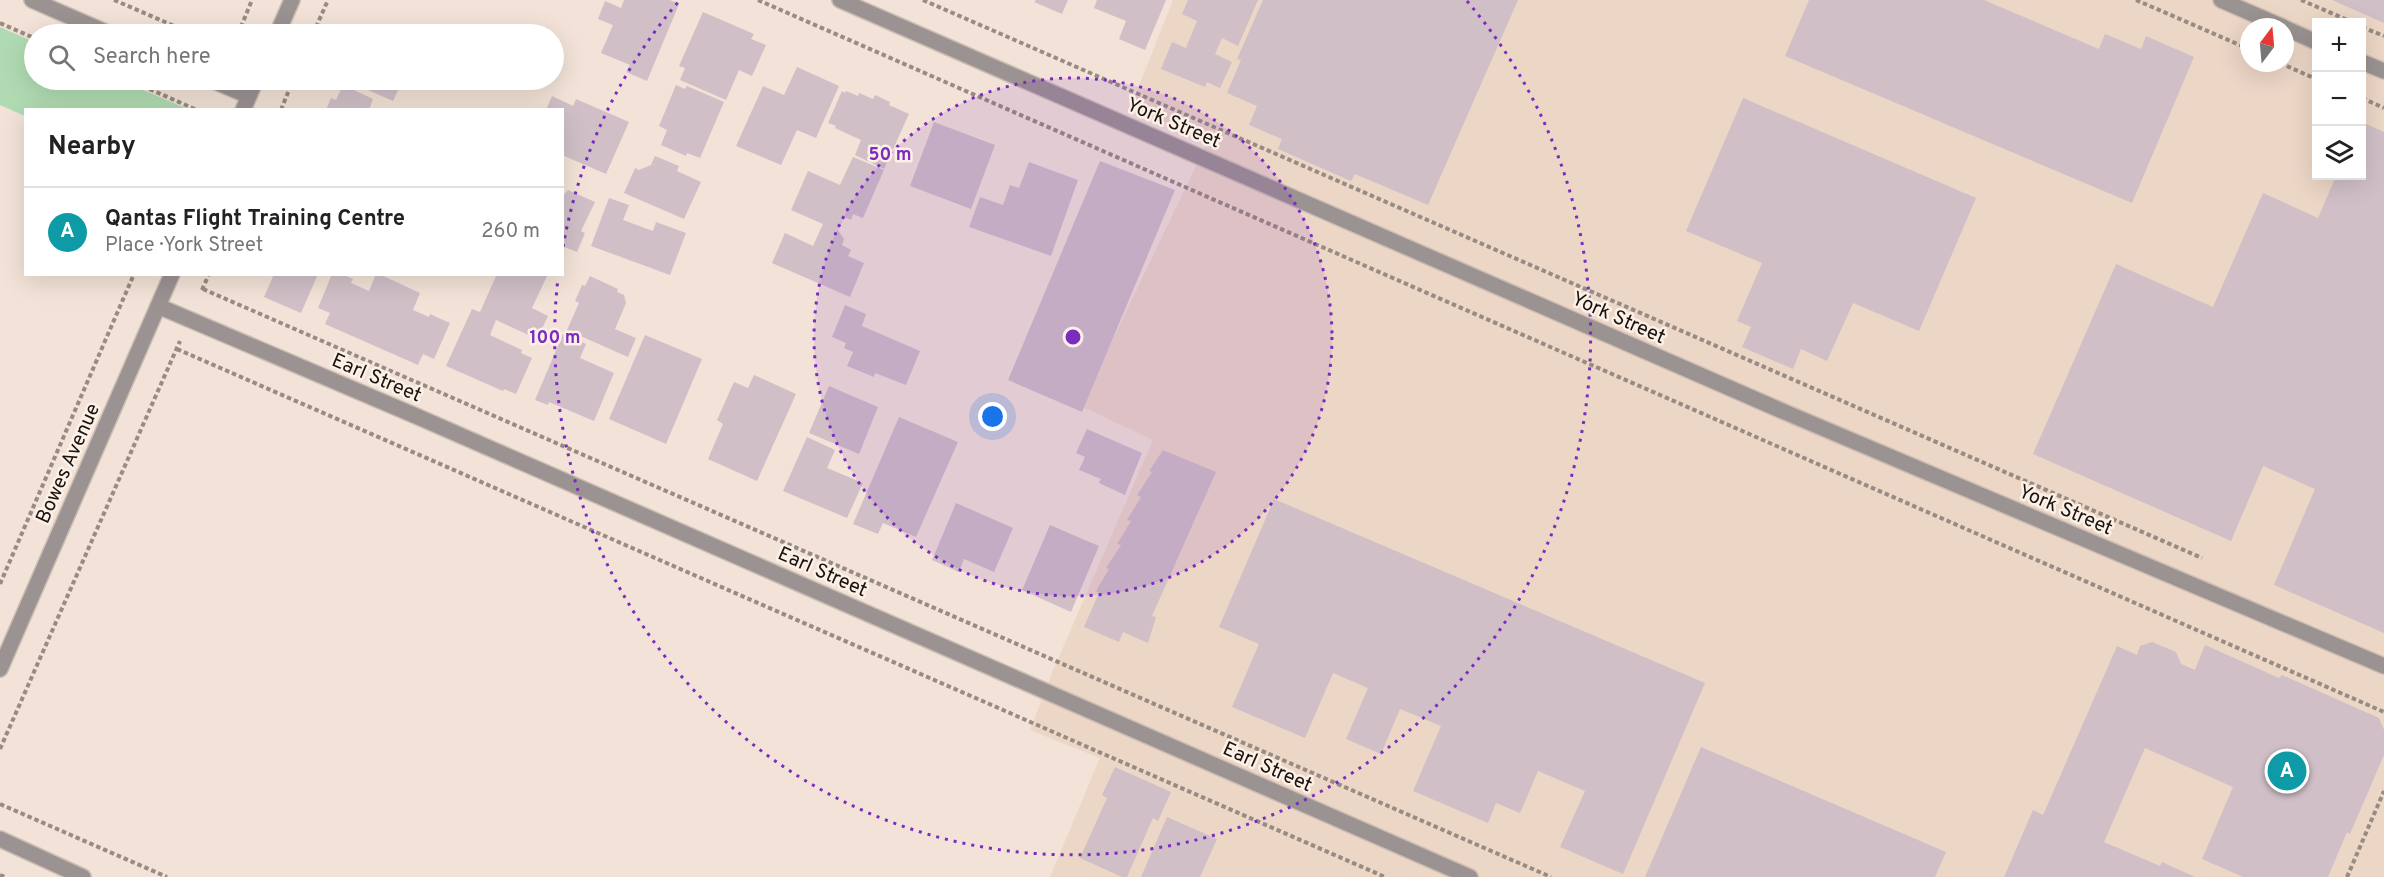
<!DOCTYPE html>
<meta charset="utf-8">
<style>
:root{--surface:#fff;--page:#f6f6f6;--text:#222;--muted:#767676;--line:#e0e0e0;--accent:#a7401a}
body{margin:0;font-family:Overpass,sans-serif;background:var(--page);color:var(--text)}
.controls{position:absolute;right:18px;top:18px;display:grid;overflow:hidden;border-radius:0px;box-shadow:0 6px 24px #0002}
.controls button{width:54px;height:54px;display:grid;place-items:center;padding:0;border:0;border-bottom:2px solid var(--line);background:var(--surface);color:var(--text);font:30px sans-serif}
.compass{position:absolute;left:2240px;top:18px;width:54px;height:54px;border-radius:50%;background:var(--surface);box-shadow:0 6px 24px #0002;rotate:16deg}
.you{position:absolute;left:993px;top:417px;width:21px;height:21px;margin:-15px;border:4px solid #fff;border-radius:50%;background:#1a73e8;box-shadow:0 0 0 9px #1a73e833}
.badge{display:grid;place-items:center;width:39px;height:39px;border-radius:50%;background:var(--accent);color:#fff;font-size:20px;font-weight:700}
.pin{position:absolute;translate:-50% -50%;border:3px solid #fff;box-shadow:0 2px 6px #0006}
.list{margin:0;padding:0;list-style:none}
h2{display:flex;justify-content:space-between;align-items:center;height:78px;margin:0;padding:0 24px;font-size:26px}
h2 small{font-size:20px;font-weight:400;color:var(--muted)}
.list li{display:grid;grid-template-columns:39px 1fr auto;gap:18px;align-items:center;box-sizing:border-box;height:90px;padding:0 24px;border-top:2px solid var(--line)}
.list b{display:block;font-size:22px;white-space:nowrap}
.list p{margin:0;font-size:20px;white-space:nowrap;color:var(--muted)}
.list em{font-size:20px;font-style:normal;color:var(--muted)}
.icon{flex:none;width:33px;height:33px;fill:none;stroke:currentColor;stroke-width:2;stroke-linecap:round;stroke-linejoin:round}
.map{position:relative;flex:none;width:2384px;height:877px;overflow:hidden}
.search{position:absolute;background:var(--surface);box-shadow:0 6px 24px #0002;left:24px;top:24px;width:540px;height:66px;display:flex;align-items:center;gap:15px;box-sizing:border-box;padding:0 21px;border-radius:33px;color:var(--muted);font-size:22px}
.panel{position:absolute;background:var(--surface);box-shadow:0 6px 24px #0002;left:24px;top:108px;width:540px;height:168px;border-radius:0px}
.map>svg:first-child{display:block}
.built{fill:#ecd6c6;fill-rule:evenodd}
.green{fill:#b0dbb2}
.building{fill:#d0bfc7}
.lines{fill:none;stroke-linecap:round;stroke-linejoin:round}
.street-casing{stroke:#cbbdb3;stroke-width:18}
.path{stroke:#978b83;stroke-width:4;stroke-dasharray:4.5 3;stroke-linecap:butt}
.street{stroke:#9b9292;stroke-width:15}
.ring{fill:none;stroke:#7b2cbf;stroke-width:3;stroke-dasharray:3 6}
.labels{text-anchor:middle;stroke-width:5;stroke-linejoin:round;paint-order:stroke}
.street-label{font-size:20px;fill:#18130f;stroke:#fdf0e7}
.centre{fill:#7b2cbf;stroke:#fdf0e7;stroke-width:3}
.ring-label{font-size:18px;text-anchor:middle;font-weight:bold;fill:#7b2cbf;stroke:#fdf0e7;stroke-width:5;stroke-linejoin:round;paint-order:stroke}
</style>
<div class="map">
<svg width="2384" height="877" viewBox="0 0 2384 877">
<rect width="100%" height="100%" fill="#f2e2d7"/>
<path class="built" d="M1173 0H2384V877H1050L1100 758 1030 730 1052 673 1153 440 1081 406 1208 141 1131 106ZM2316 22H2362V176H2316ZM2249 27H2285V63H2249Z"/>
<path class="green" d="M0 27 34 42V80H119L188 109 26 110 25 116 0 105Z"/>
<path class="building" d="M624 0H670L679 4 647 81 626 72 630 65 601 53 613 25 598 19 605 1 621 8Z
M1036 0H1068L1062 14 1034 2Z
M1097 0H1166L1145 50 1119 39 1126 21 1094 8Z
M1188 0H1258L1238 46 1222 38 1215 54 1232 62 1220 88 1207 82 1205 87 1161 69 1172 42 1186 48 1197 21 1182 14Z
M1263 0H1518L1428 205 1355 174 1351 181 1278 149 1282 139 1249 125 1257 106 1227 93 1241 60 1237 59Z
M1809 0H1984L2099 49 2105 34 2141 49 2146 36 2194 57 2132 203 1785 56Z
M2332 0H2384V23Z
M703 12 754 34 751 39 766 45 752 76 739 70 726 100 680 80 685 68 679 66Z
M797 67 839 86 816 138 797 130 781 165 736 146 763 86 784 95Z
M345 80H403L393 101Z
M343 85 373 99 369 110H326L331 98 336 100Z
M676 85 685 89 687 86 724 102 700 158 687 153 686 156 661 145 667 130 659 126Z
M842 91 845 93 846 91 858 96 859 93 873 99 875 95 890 102 889 105 909 114 884 169 855 155 861 140 835 128 836 126 828 123Z
M552 96 573 106 576 99 629 122 606 174 562 155V110H546Z
M1743 98 1976 198 1919 331 1853 303 1827 361 1801 349 1793 369 1742 347 1751 327 1737 321 1762 263 1686 231Z
M934 122 995 145 971 209 910 186Z
M2362 122 2384 132V633L2274 585 2315 489 2263 466 2231 541 2033 454 2116 264 2213 307 2263 193 2318 218 2336 176H2362Z
M655 156 679 166 677 171 701 182 684 219 624 193 635 168 639 170 651 165Z
M853 157 884 170 863 218 853 214 851 220 844 217 838 230 844 239 842 245 851 250 848 256 864 263 850 297 772 263 785 233 813 246 823 224 791 210 808 171 840 185Z
M1100 161 1175 190 1082 412 1008 380Z
M1029 162 1078 180 1051 256 969 227 980 197 1003 205 1010 185 1019 188Z
M568 190 595 202 581 231 585 233 577 252 562 246V197Z
M609 198 629 205 623 220 653 231 656 222 686 233 670 275 591 246Z
M274 274H318L301 313 264 297Z
M332 274H341L353 279 351 283 369 291 376 274H379L420 293 413 310 429 317 430 314 450 323 434 359 423 354 418 365 325 324 330 313 318 308Z
M497 274H548L532 308 548 316 537 339 496 320 490 335 522 350 521 353 532 358 516 394 504 389 503 391 446 366 472 309 480 312Z
M590 276 618 289 617 292 624 295 626 303 615 329 636 338 628 357 567 330 579 303 575 301 582 285 585 286Z
M845 305 866 314 862 326 920 351 906 385 875 373 874 377 847 366 853 352 844 348 846 343 832 337Z
M563 334 586 344 580 358 614 373 594 421 549 402 548 405 535 400Z
M645 335 702 359 666 444 609 419Z
M754 375 796 394 757 481 708 459 723 424 717 420 734 382 748 388Z
M829 386 878 407 859 454 809 433Z
M899 417 958 442 916 537 883 523 878 534 853 524Z
M1087 429 1142 453 1125 495 1099 483 1101 479 1079 470 1085 457 1076 453Z
M807 437 835 450 827 468 863 483 847 518 783 491Z
M1163 450 1216 472 1152 616 1156 617 1148 643 1123 632 1119 642 1084 627 1099 593 1096 591 1109 569 1106 568 1121 545 1117 544 1131 521 1127 520 1141 497 1137 495 1152 472 1149 471Z
M1274 499 1705 683 1623 874 1560 847 1585 791 1538 771 1520 813 1496 803 1488 823 1413 791 1441 726 1400 709 1381 754 1346 739 1368 688 1333 673 1305 738 1232 707 1259 644 1219 627Z
M956 503 1013 528 994 572 964 559 959 572 932 560Z
M1050 525 1099 546 1071 612 1022 590Z
M2152 642 2176 652 2181 664 2195 670 2205 645 2279 678 2282 675 2379 718 2384 730V755L2350 834 2347 832 2328 877H2243L2202 859 2233 787 2145 748 2104 842 2160 866 2162 862 2195 877H2004L2033 810 2043 815 2117 646 2137 655 2140 646Z
M1701 747 1946 852 1935 877H1645Z
M1115 767 1171 792 1158 821 1153 818 1127 877H1122L1080 858 1107 798 1102 795Z
M1167 817 1217 839 1200 877H1141Z"/>
<g class="lines">
<defs>
<path id="street" d="M32 0 110 34
M840 0 1787 413 2384 666
M2221 0 2283 27
M2285 28 2316 42
M277 34 292 0
M2362 62 2384 71
M211 80 249 96
M243 110 256 80
M158 306 416 416 1470 877
M0 669 172 274
M0 839 83 877"/>
</defs>
<use href="#street" class="street-casing"/>
<path class="path" d="M114 0 193 34
M758 0 2384 712
M923 0 2202 558
M2136 0 2249 49
M2301 0 2352 22
M0 23 34 38
M2362 27 2384 36
M238 34 252 0
M313 34 328 0
M2280 63 2316 79
M129 80 197 110
M2362 98 2384 108
M281 110 293 80
M203 289 1551 877
M202 290 209 274
M177 349 1385 877
M0 584 134 274
M0 749 180 341
M0 804 167 877
M0 875 5 877
M2347 877 2384 791"/>
<use href="#street" class="street"/>
</g>
<circle cx="1073" cy="337" r="259" fill="#7b2cbf" fill-opacity=".12"/>
<g class="ring">
<circle cx="1073" cy="337" r="259"/>
<path d="M563 247A518 518 0 0 1 679 1M1467 1A518 518 0 1 1 558 278"/>
</g>
<g class="labels">
<g class="street-label">
<text transform="translate(1174 122) rotate(23)" y="7">York Street</text>
<text transform="translate(1619 317) rotate(24)" y="7">York Street</text>
<text transform="translate(377 377) rotate(23)" y="7">Earl Street</text>
<text transform="translate(67 463) rotate(-66)" y="7">Bowes Avenue</text>
<text transform="translate(2066 509) rotate(23)" y="7">York Street</text>
<text transform="translate(823 571) rotate(24)" y="7">Earl Street</text>
<text transform="translate(1268 766) rotate(24)" y="7">Earl Street</text>
</g>
</g>
<circle cx="1073" cy="337" r="9" class="centre"/>
<g class="ring-label">
<text x="890" y="160">50 m</text>
<text x="555" y="343">100 m</text>
</g>
</svg>
<div class="controls">
<button>+</button>
<button>−</button>
<button><svg class="icon" aria-label="layers" viewBox="0 0 24 24"><path d="M12 4l9 5-9 5-9-5zM3 14l9 5 9-5"/></svg></button>
</div>
<svg class="compass" viewBox="-18 -18 36 36"><path d="M0-13l5 13h-10z" fill="#e53935"/><path d="M0 13l5-13h-10z" fill="#767676"/></svg>
<div class="you"></div>
<div class="pin badge" style="left:2287px;top:771px;background:#0f9aa8">A</div>
<div class="search"><svg class="icon" aria-label="search" viewBox="0 0 24 24"><circle cx="10" cy="10" r="6"/><path d="M15 15l6 6"/></svg>Search here</div>
<section class="panel">
<h2>Nearby<small></small></h2>
<ul class="list">
<li><span class="badge" style="background:#0f9aa8">A</span><div><b>Qantas Flight Training Centre</b><p>Place · York Street</p></div><em>260 m</em></li>
</ul>
</section>
</div>
